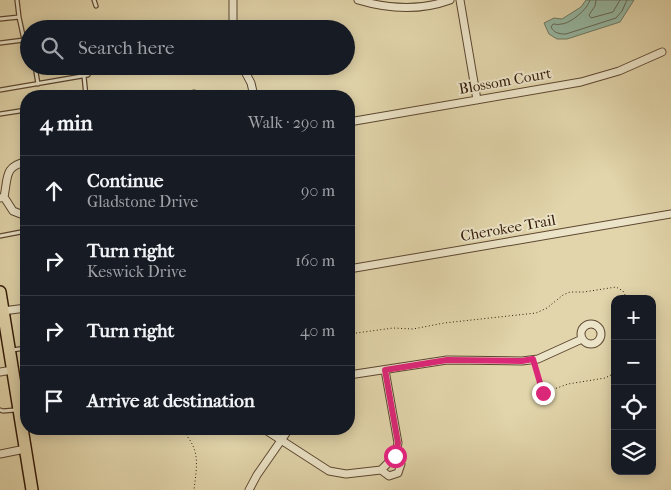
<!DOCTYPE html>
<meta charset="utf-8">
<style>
:root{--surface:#171b24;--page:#242831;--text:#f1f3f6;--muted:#9ea1a6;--line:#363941}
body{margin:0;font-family:"IM FELL French Canon",serif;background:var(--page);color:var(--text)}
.controls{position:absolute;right:15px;bottom:15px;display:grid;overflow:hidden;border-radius:10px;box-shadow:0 2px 12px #0003}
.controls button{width:45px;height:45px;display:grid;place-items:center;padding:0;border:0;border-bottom:1px solid var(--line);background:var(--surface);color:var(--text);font:25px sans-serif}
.stop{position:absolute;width:15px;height:15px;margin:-11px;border:4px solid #db2777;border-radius:50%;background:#fff}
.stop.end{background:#db2777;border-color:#fff;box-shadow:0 1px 5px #0008}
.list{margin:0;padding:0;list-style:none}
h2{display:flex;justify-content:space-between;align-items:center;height:65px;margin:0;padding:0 20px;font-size:21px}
h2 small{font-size:16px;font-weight:400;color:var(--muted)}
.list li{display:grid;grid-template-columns:32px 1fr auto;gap:15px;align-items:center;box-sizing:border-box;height:70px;padding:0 20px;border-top:1px solid var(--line)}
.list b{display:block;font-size:19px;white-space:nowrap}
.list p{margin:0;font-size:16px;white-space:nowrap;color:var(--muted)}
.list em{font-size:16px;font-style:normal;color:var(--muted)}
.icon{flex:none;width:28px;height:28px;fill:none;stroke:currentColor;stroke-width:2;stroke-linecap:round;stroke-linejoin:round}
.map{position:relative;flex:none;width:671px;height:490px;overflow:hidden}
.search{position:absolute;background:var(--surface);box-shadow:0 2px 12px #0003;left:20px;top:20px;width:335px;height:55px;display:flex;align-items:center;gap:12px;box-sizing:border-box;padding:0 18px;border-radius:28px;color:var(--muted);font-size:19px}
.panel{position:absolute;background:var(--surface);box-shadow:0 2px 12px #0003;left:20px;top:90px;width:335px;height:345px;border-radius:20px}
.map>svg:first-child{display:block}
.water{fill:#96b9a4;stroke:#6d7965}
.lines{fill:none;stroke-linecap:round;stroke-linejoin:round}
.shore{stroke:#636856;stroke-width:1}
.service-casing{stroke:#5c4730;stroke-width:5.5}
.minor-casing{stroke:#5c4730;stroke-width:9}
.primary-casing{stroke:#301807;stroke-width:14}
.path{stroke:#301807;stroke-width:1;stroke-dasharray:1 2.5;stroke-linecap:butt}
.service{stroke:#ece4c8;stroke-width:3}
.minor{stroke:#ece4c8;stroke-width:7}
.primary{stroke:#e2d5ab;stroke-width:11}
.route{stroke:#db2777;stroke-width:6}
.labels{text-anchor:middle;stroke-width:4;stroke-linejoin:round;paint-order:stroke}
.street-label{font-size:15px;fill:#301807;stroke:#ece4c8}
</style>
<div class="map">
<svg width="671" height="490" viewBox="0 0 671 490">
<rect width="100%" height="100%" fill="#e2d5ab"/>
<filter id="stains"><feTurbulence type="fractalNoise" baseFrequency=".004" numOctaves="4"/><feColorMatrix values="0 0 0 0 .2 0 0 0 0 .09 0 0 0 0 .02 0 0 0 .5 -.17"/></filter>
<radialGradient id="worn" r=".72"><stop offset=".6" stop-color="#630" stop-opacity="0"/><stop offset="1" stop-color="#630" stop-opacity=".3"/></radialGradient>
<path class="water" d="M586 0H634L620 22 567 39H557L549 34 544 23 554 18 562 19 581 7Z"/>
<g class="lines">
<path class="shore" d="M590 0C588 9 570 24 561 24 558 25 555 24 553 24L551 27C554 33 559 34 566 34L616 18 622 11 627 0
M596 0 595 6 589 15 591 18 613 12 620 0"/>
<defs>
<path id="service" d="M94 0 96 6
M0 19 19 17 17 0
M0 43 24 40 19 17
M35 66 38 84
M84 76 86 96
M0 90 88 75 92 66
M0 114 26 110
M0 236 26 231
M12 350 26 348
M0 410 3 411 15 410"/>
<path id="minor" d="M358 0C388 9 420 11 450 0
M460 0 477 100
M233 29V0
M242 66 251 83 254 96
M194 94V96
M349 122 581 82 619 71 662 52
M4 197 13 211 26 216
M0 198 4 197C8 178 4 166 26 162
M349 269 671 214
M3 311 26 308
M581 334a10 10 0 1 1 20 0a10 10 0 1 1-20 0Z
M0 372 12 370
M349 375 447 360 522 361 538 359 582 339
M264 429 329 471 346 474 381 470 395 456 398 443 385 370
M0 454 25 449
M381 470 389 476 398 473 401 464 395 456
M249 490 257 475 289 429"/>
<path id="primary" d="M0 292 32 490"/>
</defs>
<use href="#service" class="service-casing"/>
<use href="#minor" class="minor-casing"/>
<use href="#primary" class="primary-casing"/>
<path class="path" d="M349 334 393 328 413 329 444 323 536 313 547 308 563 295 570 292H584L616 287 623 291 627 299
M535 366 543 393 568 384 605 378 615 373
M181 429C201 450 197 463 194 490"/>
<use href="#service" class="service"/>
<use href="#minor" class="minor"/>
<use href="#primary" class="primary"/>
</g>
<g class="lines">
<path class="route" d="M395 456 398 443 385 370 447 360 522 361 533 359 543 393"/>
</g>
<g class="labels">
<g class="street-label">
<text transform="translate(505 81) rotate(-10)" y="5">Blossom Court</text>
<text transform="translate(508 228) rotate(-10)" y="5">Cherokee Trail</text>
</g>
</g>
<rect width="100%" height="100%" filter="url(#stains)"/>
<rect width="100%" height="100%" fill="url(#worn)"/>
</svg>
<div class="controls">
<button>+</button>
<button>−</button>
<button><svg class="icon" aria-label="locate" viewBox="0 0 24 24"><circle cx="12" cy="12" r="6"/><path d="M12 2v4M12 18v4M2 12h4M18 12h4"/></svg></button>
<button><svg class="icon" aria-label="layers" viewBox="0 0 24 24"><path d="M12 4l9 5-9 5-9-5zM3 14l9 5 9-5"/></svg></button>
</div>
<div class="stop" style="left:395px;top:456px"></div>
<div class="stop end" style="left:543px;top:393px"></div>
<div class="search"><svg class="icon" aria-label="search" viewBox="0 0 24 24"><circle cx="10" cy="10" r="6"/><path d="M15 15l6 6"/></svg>Search here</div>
<section class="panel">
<h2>4 min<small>Walk · 290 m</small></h2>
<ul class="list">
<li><svg class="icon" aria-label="ahead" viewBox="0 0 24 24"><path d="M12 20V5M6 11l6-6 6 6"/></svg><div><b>Continue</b><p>Gladstone Drive</p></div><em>90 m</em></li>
<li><svg class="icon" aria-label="right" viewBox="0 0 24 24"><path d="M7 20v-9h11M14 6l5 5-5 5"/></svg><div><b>Turn right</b><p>Keswick Drive</p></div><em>160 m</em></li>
<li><svg class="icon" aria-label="right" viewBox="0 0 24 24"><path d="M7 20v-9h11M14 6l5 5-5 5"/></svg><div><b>Turn right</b></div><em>40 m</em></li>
<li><svg class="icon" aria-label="arrive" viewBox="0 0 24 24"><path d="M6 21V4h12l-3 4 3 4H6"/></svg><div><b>Arrive at destination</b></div></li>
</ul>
</section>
</div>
